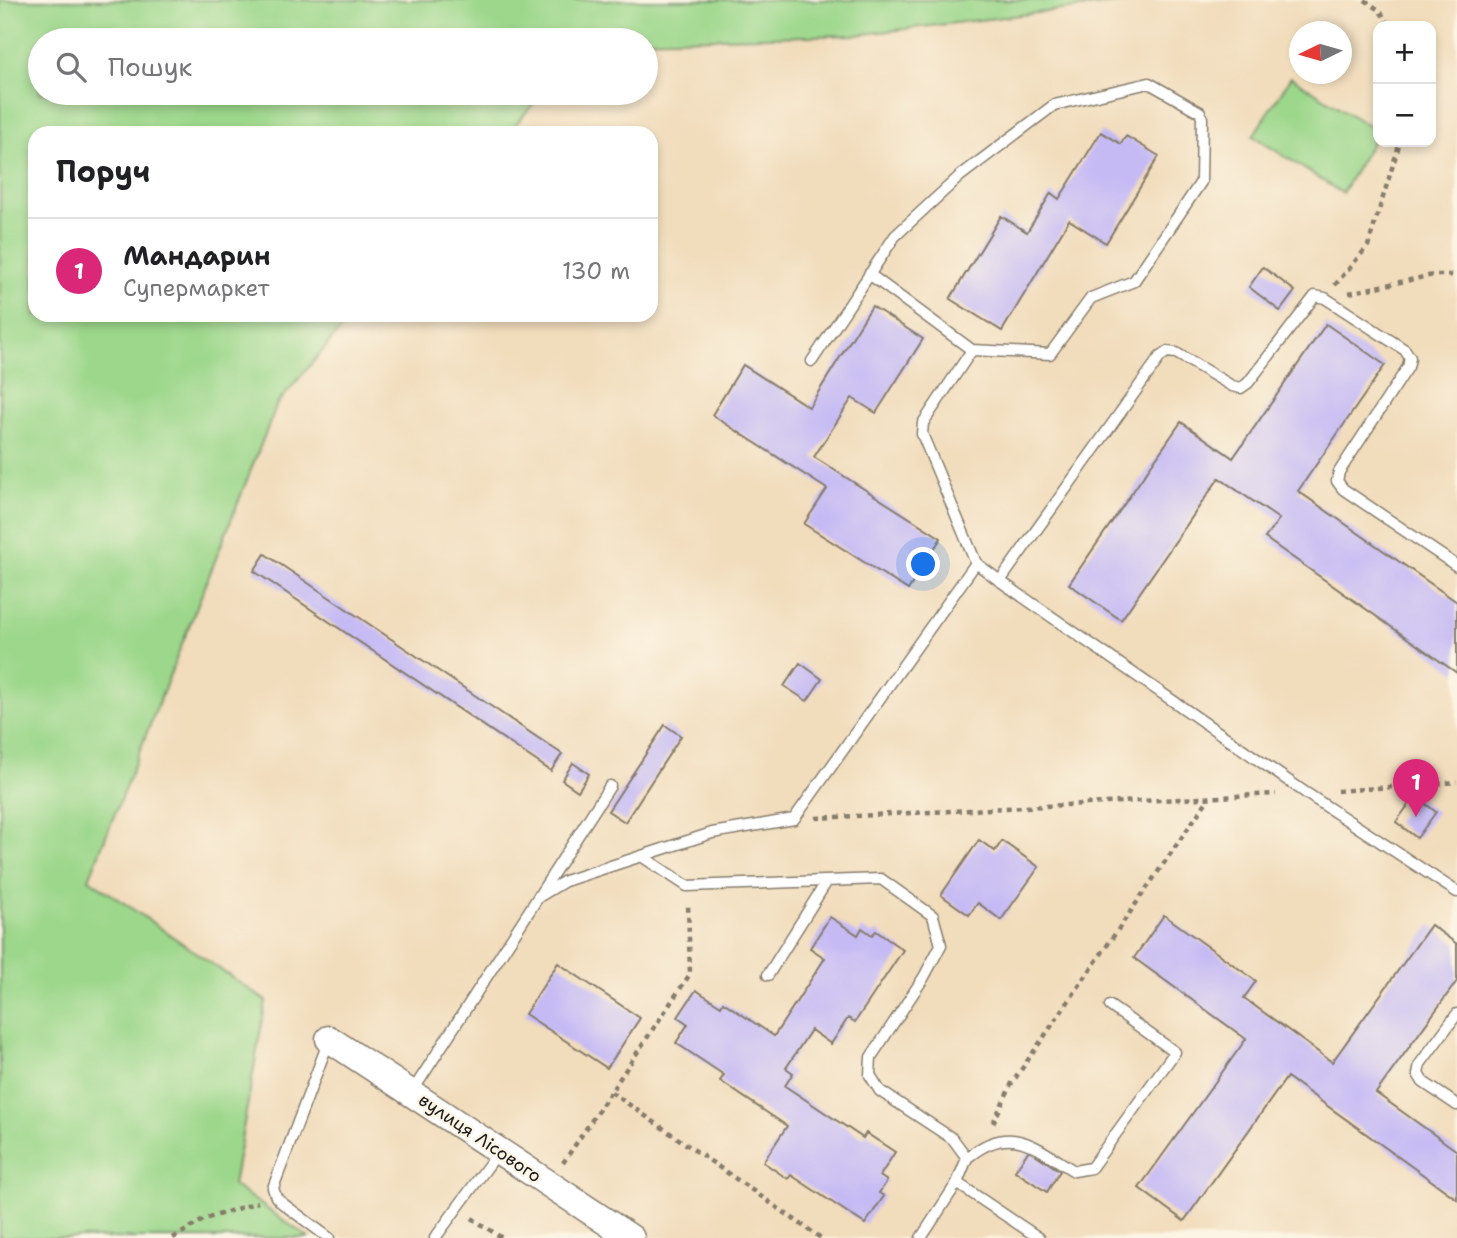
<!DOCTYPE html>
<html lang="uk">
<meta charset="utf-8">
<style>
:root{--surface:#fff;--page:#f6f6f6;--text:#202124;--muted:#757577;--line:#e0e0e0;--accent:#db2777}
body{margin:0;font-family:"Shantell Sans",sans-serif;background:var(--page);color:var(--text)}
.controls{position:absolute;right:21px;top:21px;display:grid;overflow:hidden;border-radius:14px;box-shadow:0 4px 10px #0003}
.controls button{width:63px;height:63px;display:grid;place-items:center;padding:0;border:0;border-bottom:2px solid var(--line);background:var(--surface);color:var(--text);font:35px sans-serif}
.compass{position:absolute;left:1289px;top:21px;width:63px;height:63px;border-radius:50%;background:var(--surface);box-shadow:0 4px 10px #0003;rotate:265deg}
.you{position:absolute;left:924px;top:565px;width:24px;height:24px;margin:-18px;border:5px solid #fff;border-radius:50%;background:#1a73e8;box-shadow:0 0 0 10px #1a73e833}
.badge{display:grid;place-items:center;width:46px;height:46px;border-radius:50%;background:var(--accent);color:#fff;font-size:23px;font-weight:700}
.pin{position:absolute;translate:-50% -58px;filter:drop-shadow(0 2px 4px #0008)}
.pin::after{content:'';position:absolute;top:37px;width:24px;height:21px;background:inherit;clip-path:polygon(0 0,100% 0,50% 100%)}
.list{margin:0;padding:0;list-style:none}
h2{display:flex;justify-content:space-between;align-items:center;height:91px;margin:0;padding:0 28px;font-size:30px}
h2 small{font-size:23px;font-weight:400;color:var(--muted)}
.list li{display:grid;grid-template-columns:46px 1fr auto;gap:21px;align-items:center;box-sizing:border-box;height:105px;padding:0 28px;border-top:2px solid var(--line)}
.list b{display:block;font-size:26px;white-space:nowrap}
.list p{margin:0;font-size:23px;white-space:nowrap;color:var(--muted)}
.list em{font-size:23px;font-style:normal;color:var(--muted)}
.icon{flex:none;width:38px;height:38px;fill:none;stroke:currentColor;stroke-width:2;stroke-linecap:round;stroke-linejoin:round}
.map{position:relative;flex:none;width:1457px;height:1238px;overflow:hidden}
.search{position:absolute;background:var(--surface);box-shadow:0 4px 10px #0003;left:28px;top:28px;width:630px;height:77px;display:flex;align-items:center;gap:18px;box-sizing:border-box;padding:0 24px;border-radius:38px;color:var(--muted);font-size:26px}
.panel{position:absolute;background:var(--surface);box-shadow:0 4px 10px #0003;left:28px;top:126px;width:630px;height:196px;border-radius:21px}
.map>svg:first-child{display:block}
.green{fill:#9cd78b;stroke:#5c7a54;stroke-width:2}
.building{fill:#c5baf4}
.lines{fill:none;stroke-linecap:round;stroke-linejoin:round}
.service-casing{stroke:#867c6c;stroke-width:13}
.tertiary-casing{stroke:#867c6c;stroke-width:29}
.path{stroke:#867c6c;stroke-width:4.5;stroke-dasharray:5 5;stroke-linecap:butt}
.service{stroke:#fff;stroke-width:10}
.tertiary{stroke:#fff;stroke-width:26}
.labels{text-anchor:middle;stroke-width:5;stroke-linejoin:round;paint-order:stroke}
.street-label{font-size:18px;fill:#1c1c1c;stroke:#fcf5e5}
</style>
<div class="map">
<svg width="1457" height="1238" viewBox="0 0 1457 1238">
<rect width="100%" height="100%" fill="#fcf5e5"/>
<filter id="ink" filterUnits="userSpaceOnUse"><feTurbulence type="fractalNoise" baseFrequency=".0143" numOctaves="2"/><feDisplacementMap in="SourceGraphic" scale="14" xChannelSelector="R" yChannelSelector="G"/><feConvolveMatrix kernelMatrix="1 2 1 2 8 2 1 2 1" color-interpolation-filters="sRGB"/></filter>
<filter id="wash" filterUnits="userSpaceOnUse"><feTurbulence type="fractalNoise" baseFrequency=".00686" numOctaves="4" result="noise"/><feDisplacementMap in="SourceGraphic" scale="28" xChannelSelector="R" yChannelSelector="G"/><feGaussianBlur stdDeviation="1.57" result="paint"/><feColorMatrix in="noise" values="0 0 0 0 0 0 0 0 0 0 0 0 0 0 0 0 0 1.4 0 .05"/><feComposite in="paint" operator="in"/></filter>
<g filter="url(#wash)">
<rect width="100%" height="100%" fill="#f1dcbb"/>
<path class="green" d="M0 0H1144L856 35 631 40H40V93H543L508 133H35V315H353L277 404 89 879 266 1001 233 1185 309 1238H0Z
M1291 77 1378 132 1342 193 1253 136Z"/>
<g id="blocks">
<path class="building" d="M1101 132 1121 144 1126 136 1159 156 1106 243 1069 220 1002 331 950 299 1001 216 1027 232 1051 193 1059 199Z
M1263 267 1295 291 1280 311 1249 287Z
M872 306 923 339 876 413 852 398 814 457 941 538 908 590 804 524 827 489 712 415 743 365 809 407Z
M1326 324 1385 365 1298 491 1457 602V673L1265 538 1279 519 1219 478 1121 620 1069 584 1181 422 1233 458Z
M265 554 562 754 551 771 254 571Z
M800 663 822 679 807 701 784 686Z
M665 725 681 736 625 822 608 811Z
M573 763 589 774 578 791 562 780Z
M1415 796 1436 812 1417 838 1396 822Z
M979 840 995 851 1002 841 1039 867 1001 920 978 903 969 915 941 895Z
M1164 915 1256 981 1244 998 1332 1062 1431 925 1457 944V981L1376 1093 1457 1151V1199L1287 1077 1184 1221 1139 1188 1246 1039 1134 958Z
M830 917 858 935 862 928 872 935 876 931 903 950 855 1022 848 1018 831 1044 811 1030 786 1068 793 1073 785 1086 863 1138 866 1133 895 1152 880 1176 887 1181 879 1193 884 1196 865 1224 791 1175 788 1179 763 1162 787 1126 720 1081 724 1075 676 1043 688 1024 678 1017 696 990 721 1006 723 1002 774 1036 825 958 810 948Z
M558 963 640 1018 607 1068 525 1014Z
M1029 1150 1060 1171 1047 1192 1015 1171Z"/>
</g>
</g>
<g filter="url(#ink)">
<use href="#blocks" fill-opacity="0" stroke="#867c6c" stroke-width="2"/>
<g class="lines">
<defs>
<path id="service" d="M869 274 972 350
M812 361 895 236 960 176 1054 105 1149 83 1200 112 1202 118 1201 182 1134 281 1091 298 1050 354 972 350 923 423 922 434 976 563
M1000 581 1306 793 1457 892
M643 857 687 886 881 879 933 916 941 945 924 977 871 1057 870 1075 880 1091 953 1139 967 1158 957 1183 921 1238
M540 896 565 881 712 833 794 819 976 563 1000 581 1160 357 1167 352 1176 353 1232 386 1241 388 1248 383 1315 296 1325 298 1405 350 1410 358 1408 367 1339 472 1337 481 1343 489 1457 566
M768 975 827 881
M1457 1014 1420 1064 1418 1074 1423 1082 1457 1105
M329 1040 273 1188 276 1197 282 1203 329 1238
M412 1092 610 786
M967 1158C1010 1122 1034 1146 1074 1171L1091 1168 1175 1052 1110 1006
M957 1183 1039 1238
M435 1238 499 1151"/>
<path id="tertiary" d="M329 1039 631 1238"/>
</defs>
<use href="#service" class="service-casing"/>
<use href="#tertiary" class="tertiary-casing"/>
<path class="path" d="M1365 0 1380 11 1390 26
M1335 285 1368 246 1400 142
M1349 293 1433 275H1457
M1337 791 1457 782
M816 818 1276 794
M611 1092 821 1238
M993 1123 1012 1083 1209 798
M563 1163 690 974 688 903
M472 1218 502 1238
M173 1238 205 1219 258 1202"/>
<use href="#service" class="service"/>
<use href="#tertiary" class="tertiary"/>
</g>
</g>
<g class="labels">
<g class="street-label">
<text transform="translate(480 1138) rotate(34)" y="6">вулиця Лісового</text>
</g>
</g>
</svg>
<div class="controls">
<button>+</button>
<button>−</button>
</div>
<svg class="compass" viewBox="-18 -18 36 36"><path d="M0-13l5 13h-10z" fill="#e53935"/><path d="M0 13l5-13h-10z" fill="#757577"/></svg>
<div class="you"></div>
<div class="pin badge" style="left:1416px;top:817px">1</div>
<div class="search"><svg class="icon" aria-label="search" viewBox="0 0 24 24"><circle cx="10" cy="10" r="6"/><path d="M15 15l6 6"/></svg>Пошук</div>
<section class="panel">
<h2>Поруч<small></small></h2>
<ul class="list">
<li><span class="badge">1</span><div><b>Мандарин</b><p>Супермаркет</p></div><em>130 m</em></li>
</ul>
</section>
</div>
